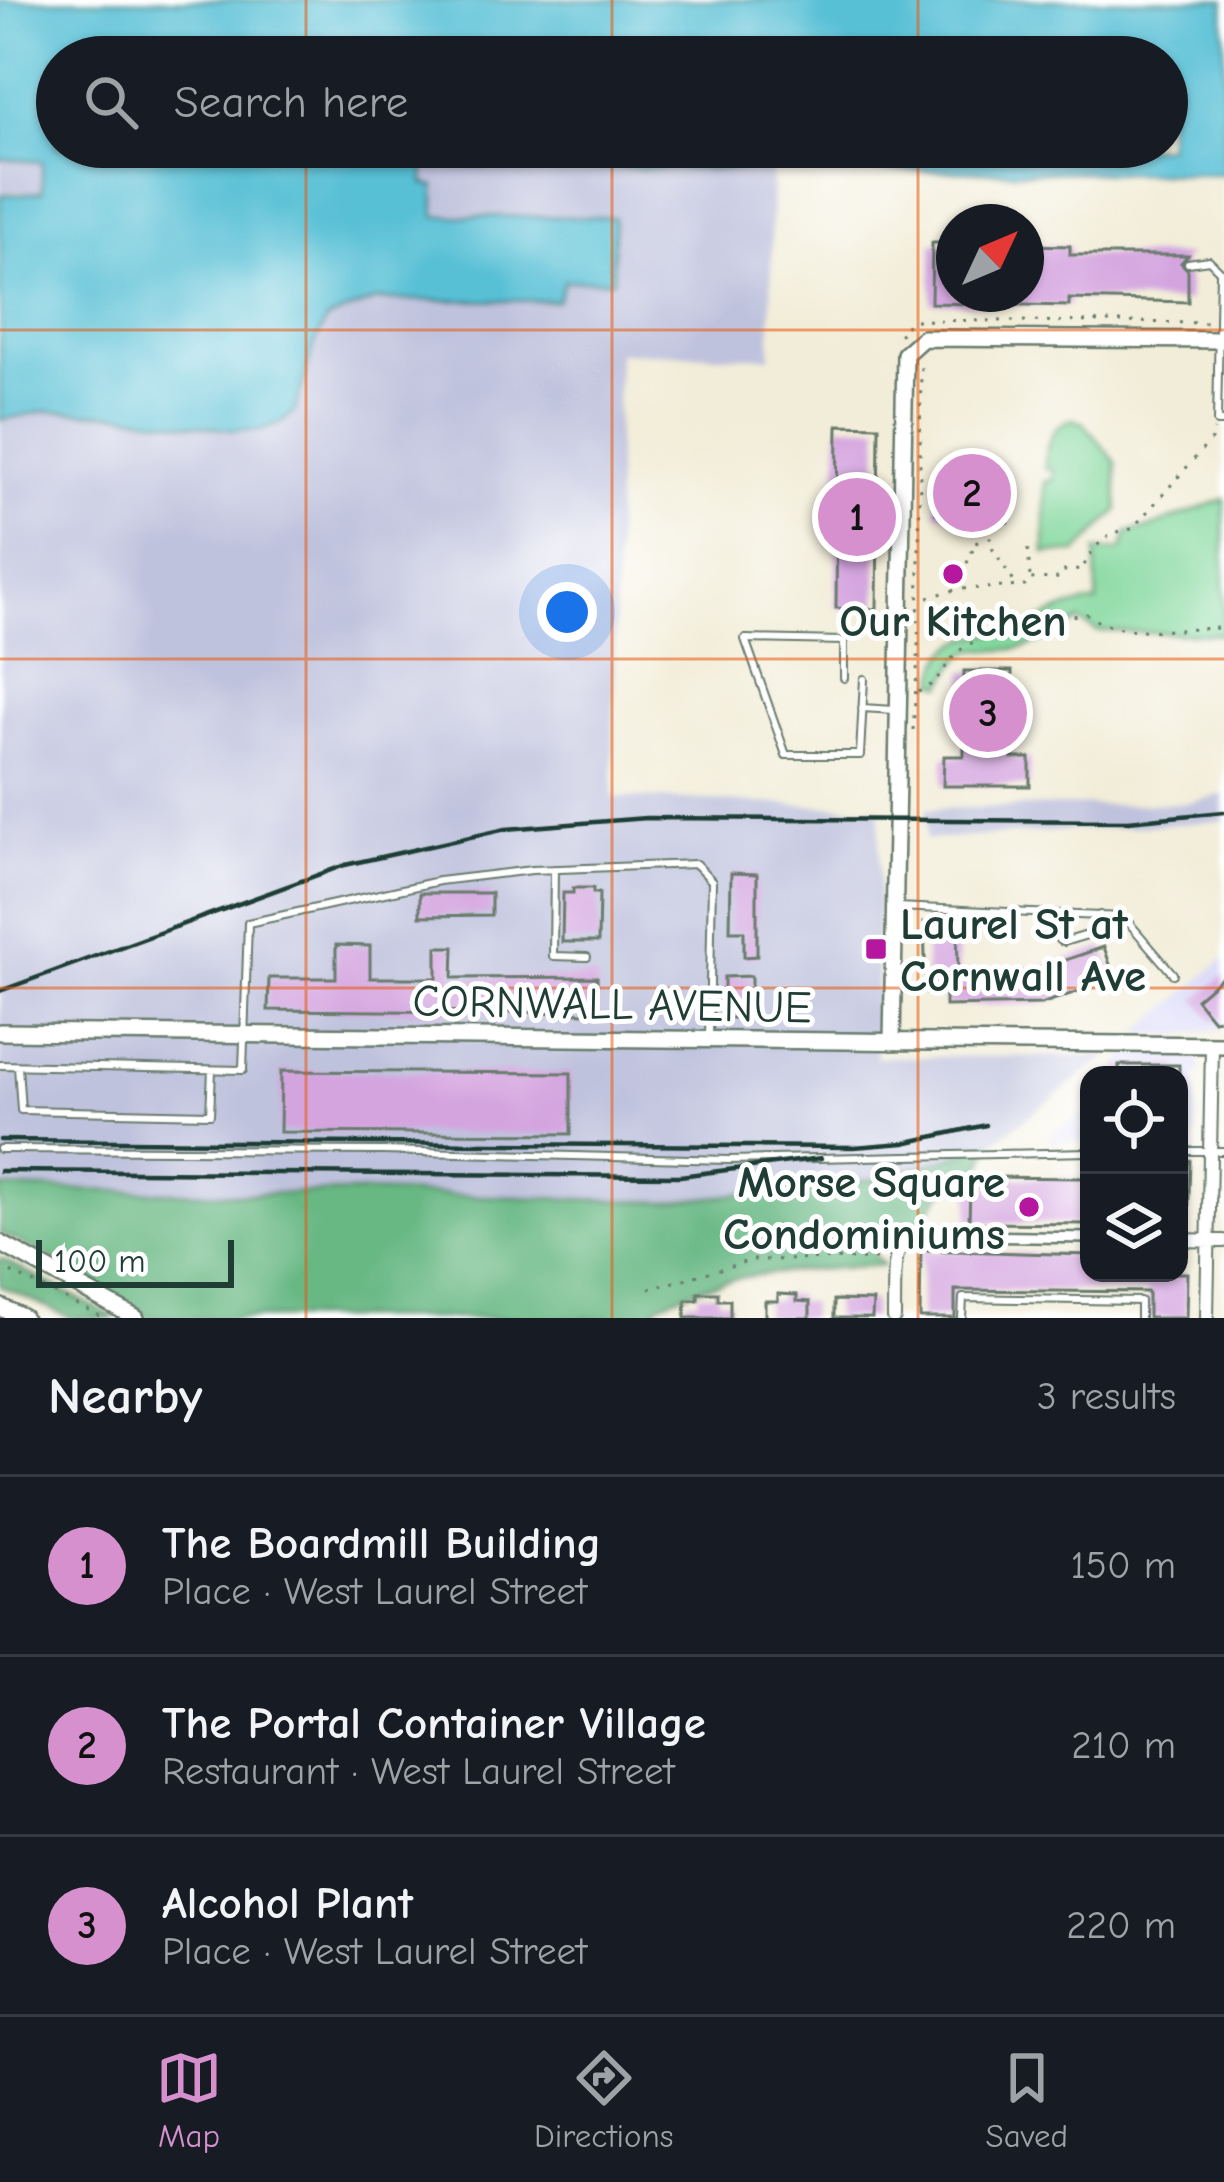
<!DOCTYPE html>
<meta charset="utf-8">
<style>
:root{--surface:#171b24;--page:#20242c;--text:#f1f3f6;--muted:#9ea1a6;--line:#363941;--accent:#d690ce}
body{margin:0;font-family:"Comic Neue",sans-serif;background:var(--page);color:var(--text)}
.controls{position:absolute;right:36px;bottom:36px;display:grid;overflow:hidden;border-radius:24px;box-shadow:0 3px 9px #0004}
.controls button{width:108px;height:108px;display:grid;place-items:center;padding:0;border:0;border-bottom:3px solid var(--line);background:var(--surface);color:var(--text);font:60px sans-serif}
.compass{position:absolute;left:936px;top:204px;width:108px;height:108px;border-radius:50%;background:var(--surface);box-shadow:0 3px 9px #0004;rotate:46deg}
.scale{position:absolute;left:36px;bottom:30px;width:198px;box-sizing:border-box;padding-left:12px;border:6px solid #1f3d34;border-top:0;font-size:33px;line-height:42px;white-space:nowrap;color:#1f3d34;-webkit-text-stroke:9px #fff;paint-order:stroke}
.you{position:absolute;left:567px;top:612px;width:42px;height:42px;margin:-30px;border:9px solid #fff;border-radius:50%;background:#1a73e8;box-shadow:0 0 0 18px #1a73e833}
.badge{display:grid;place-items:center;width:78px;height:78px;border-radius:50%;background:var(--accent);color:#111;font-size:39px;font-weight:700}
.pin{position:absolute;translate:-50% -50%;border:6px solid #fff;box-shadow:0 3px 12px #0006}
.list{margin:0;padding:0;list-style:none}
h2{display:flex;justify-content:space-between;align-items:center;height:156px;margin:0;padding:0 48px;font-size:51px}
h2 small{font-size:39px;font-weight:400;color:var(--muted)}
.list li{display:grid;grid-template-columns:78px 1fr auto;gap:36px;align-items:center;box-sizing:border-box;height:180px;padding:0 48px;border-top:3px solid var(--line)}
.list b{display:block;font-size:45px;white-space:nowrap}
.list p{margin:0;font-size:39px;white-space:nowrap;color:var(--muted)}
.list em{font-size:39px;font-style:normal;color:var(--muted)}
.icon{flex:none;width:66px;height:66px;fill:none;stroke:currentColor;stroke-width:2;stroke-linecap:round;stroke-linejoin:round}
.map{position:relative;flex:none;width:1224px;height:1318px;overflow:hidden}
.search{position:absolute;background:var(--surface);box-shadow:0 3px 9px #0004;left:36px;right:36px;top:36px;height:132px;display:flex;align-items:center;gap:30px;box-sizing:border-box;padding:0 42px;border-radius:66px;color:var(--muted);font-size:45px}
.sheet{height:696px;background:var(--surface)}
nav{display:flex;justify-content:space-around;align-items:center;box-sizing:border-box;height:168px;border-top:3px solid var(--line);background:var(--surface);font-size:33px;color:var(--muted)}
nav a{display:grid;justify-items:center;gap:6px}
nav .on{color:var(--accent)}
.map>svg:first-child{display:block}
.built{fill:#d8d7f8}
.industrial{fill:#bfc2dd}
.green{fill:#81d79b;stroke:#508a68;stroke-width:3}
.forest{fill:#68b883;stroke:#447a5c;stroke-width:3}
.water{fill:#58c0d5;stroke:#3c7e84;stroke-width:3;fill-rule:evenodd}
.building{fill:#d4a4df}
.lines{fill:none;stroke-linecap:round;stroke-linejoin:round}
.service-casing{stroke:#697b6d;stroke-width:10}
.pedestrian-casing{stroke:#697b6d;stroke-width:14}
.minor-casing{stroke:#697b6d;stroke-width:16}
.tertiary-casing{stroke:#697b6d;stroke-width:20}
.secondary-casing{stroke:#697b6d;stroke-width:21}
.path{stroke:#697b6d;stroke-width:3;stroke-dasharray:3 9;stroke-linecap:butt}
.service{stroke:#fff;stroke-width:6}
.pedestrian{stroke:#fff;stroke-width:9}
.minor{stroke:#fff;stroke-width:12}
.tertiary{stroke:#fff;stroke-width:15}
.secondary{stroke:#fff;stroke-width:16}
.rail{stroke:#1f3d34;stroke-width:4.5}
.grid{fill:none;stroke:#e8590c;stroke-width:3;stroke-opacity:0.55}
.poi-dot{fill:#b5179e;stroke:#fff;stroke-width:4.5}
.labels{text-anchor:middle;stroke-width:10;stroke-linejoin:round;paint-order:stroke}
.poi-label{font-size:45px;font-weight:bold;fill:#1f3d34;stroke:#fff}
.street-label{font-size:45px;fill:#1f3d34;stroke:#fff}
</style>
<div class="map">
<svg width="1224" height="1318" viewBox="0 0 1224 1318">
<rect width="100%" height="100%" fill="#fff"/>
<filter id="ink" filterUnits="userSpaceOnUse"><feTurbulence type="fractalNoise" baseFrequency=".00833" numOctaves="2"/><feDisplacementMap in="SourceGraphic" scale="24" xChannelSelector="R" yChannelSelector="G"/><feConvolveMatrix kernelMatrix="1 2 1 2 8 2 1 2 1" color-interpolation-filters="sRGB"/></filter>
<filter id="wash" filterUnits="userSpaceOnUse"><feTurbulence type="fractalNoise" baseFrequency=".004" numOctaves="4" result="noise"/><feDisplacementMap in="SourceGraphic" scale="48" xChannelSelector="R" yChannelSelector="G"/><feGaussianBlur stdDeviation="2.7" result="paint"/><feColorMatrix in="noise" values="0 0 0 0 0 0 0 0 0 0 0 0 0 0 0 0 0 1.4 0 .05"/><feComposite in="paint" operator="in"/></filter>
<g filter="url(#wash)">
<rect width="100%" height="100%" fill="#f2edd8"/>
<path class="built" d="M1224 959V1028L1176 1035 1137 1034Z
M1184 1051 1195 1056 1202 1068 1197 1076V1136L1190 1143H1179V1075H1113L1125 1055Z
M1089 1111V1141H1047L1056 1131Z"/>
<path class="industrial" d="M0 159 42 162V193L14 191 0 195Z
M424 166 772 167 771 357 618 352 613 797 880 808 876 1057 1109 1056 991 1144 885 1178 668 1202 362 1192 243 1194 0 1188V420L47 411 119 414 230 430 295 411 315 343 327 319 376 300 564 281 613 217 434 216 435 186 424 184Z
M1224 794V821L926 840V809L1187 803Z"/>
<path class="green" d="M1073 419 1084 423 1116 462 1118 510 1077 553H1045V481H1053V469L1045 468C1045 446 1050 425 1073 419Z
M1224 499V634L1097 631 1079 621C1062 631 1044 642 1025 647 979 659 974 628 943 685L936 682C941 627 988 639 1024 626 1049 618 1071 602 1097 603L1096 551 1122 550 1128 532 1147 529Z"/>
<path class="forest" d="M991 1144 981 1169 962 1184 946 1188 922 1220 877 1230 871 1252 883 1265C807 1272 723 1268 655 1307V1318H150L38 1251 0 1234V1188L243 1194 362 1192 668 1202 885 1178Z
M0 1258 116 1318H71L0 1286Z"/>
<path class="water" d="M0 0H1224V174L425 166 424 184 435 186V216L614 217 613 280 564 281 557 301 376 300 327 319 315 343 295 411 283 422 261 430H231L119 414 47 411 0 420V195L42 192V162L0 159ZM57 57H1167V147H57Z"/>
<g id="blocks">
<path class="building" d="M932 243H954V294H1026V245L1070 246V255H1188L1181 263 1188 270V302L1069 299V306L931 303Z
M838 425 879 426 877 609 836 608Z
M991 490H1009L1008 522H994Z
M936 492 963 493 962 513H936Z
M964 671H1012V758H1030V786H943L944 756H964Z
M731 873 757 874V956L744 957V931H730Z
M573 888H593V893H599L598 942H562L563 893H573Z
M420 893H491V915L420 916Z
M957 921 958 973 1033 971 1104 947 1115 979 1041 1004 945 1006V993H926L924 922Z
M336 945 370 946V978H437V947H454L453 978 597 977V1013L268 1010 269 978H336Z
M1224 975V1018L1213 1020 1196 999Z
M751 976V1018H724V977Z
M1119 1065H1179V1075H1119Z
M281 1071 571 1073V1134L280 1132Z
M1179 1159 1190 1160 1188 1230H1179Z
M985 1177 1089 1178V1224L969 1223 970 1186H985Z
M921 1250 1089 1255V1273H1187L1186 1318H1148V1292L955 1290V1318H920Z
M698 1293H718V1300H730V1318H685L686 1300H698Z
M778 1294 797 1295V1301L810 1302V1318H765V1301H778Z
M834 1300 873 1301 872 1318H834Z"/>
</g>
</g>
<g filter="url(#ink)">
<use href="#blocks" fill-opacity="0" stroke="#697b6d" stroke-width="3"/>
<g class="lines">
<defs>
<path id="service" d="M1188 263 1209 260 1220 271 1217 422H1224
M844 678V641L745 639 786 755H860L864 679
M862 708 895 710
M554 869 553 956 587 957
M897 907 1124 917 1173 974
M1051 915 1059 940 1064 942 1097 932 1102 926 1100 915
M0 1065 243 1070 248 923 439 881 532 870 696 864 712 881 709 1036
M18 1066 21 1110 210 1114 212 1070
M0 1149 383 1151 728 1160 1089 1152
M1179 1151H1224
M962 1318 963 1298 1140 1301V1318"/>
<path id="pedestrian" d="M971 1236 1089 1238"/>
<path id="minor" d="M1179 1240 1224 1241
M894 1318C895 1236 887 1237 971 1236
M1207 1318 1212 1045"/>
<path id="tertiary" d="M0 1032 1224 1045
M892 1042 905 354 923 338 1224 340
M0 1243 136 1318"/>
<path id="secondary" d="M0 1307 23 1318"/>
</defs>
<use href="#service" class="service-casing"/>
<use href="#pedestrian" class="pedestrian-casing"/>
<use href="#minor" class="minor-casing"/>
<use href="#tertiary" class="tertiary-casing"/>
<use href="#secondary" class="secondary-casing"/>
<path class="path" d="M901 335 899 332 913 320 1210 323
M1028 549 1030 577
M959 586 971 552 978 547 973 528 977 527 992 540 993 550 1016 585
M928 597 959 589 1025 586 1030 579 1059 578 1063 571 1082 570C1092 547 1107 531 1132 529L1211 440 1214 430
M918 692C940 685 947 657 966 646 982 636 1005 641 1023 635 1045 629 1063 615 1087 614 1114 639 1187 628 1224 628
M913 730 918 657 921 362
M0 1267 104 1318
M649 1289 752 1260 883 1259"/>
<use href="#service" class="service"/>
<use href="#pedestrian" class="pedestrian"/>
<use href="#minor" class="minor"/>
<use href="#tertiary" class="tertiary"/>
<use href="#secondary" class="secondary"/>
<path class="rail" d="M0 991 345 865 506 829 646 818 1128 821 1224 812
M0 1140 854 1147 904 1143 986 1125
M0 1171 680 1176 821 1158"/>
</g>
</g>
<path class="grid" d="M306 0V57M612 0V57M918 0V57M306 147V1318M612 147V1318M918 147V1318M0 330H1224M0 659H1224M0 988H1224"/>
<g class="poi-dot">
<circle cx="953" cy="574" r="12"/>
<rect x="864" y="937" width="24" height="24" rx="6"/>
<circle cx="1029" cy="1207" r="12"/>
</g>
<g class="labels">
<g class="poi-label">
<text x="953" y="636">Our Kitchen</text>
<text x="900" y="939" text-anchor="start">Laurel St at<tspan x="900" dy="52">Cornwall Ave</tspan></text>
<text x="1005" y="1197" text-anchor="end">Morse Square<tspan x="1005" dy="52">Condominiums</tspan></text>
</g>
<g class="street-label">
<text transform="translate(612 1003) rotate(1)" y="16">CORNWALL AVENUE</text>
</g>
</g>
</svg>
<div class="controls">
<button><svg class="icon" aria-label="locate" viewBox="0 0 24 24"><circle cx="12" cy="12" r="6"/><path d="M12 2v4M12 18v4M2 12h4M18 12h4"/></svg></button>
<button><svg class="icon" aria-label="layers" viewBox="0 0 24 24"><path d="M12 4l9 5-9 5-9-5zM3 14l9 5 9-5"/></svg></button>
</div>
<svg class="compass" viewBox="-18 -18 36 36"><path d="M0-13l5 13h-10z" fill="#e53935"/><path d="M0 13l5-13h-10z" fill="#9ea1a6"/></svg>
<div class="scale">100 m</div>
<div class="you"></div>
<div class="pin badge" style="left:857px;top:517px">1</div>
<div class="pin badge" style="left:972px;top:493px">2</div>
<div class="pin badge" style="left:988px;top:713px">3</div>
<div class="search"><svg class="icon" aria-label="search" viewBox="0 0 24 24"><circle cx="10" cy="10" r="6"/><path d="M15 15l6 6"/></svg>Search here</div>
</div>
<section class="sheet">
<h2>Nearby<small>3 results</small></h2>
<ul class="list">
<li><span class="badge">1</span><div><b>The Boardmill Building</b><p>Place · West Laurel Street</p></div><em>150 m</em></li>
<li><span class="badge">2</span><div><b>The Portal Container Village</b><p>Restaurant · West Laurel Street</p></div><em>210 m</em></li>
<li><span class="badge">3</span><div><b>Alcohol Plant</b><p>Place · West Laurel Street</p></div><em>220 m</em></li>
</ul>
</section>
<nav>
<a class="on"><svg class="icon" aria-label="map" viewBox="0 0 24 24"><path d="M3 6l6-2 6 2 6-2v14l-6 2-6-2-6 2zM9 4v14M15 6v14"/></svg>Map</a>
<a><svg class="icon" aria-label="directions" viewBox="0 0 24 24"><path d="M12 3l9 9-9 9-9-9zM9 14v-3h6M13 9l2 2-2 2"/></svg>Directions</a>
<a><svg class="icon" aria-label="saved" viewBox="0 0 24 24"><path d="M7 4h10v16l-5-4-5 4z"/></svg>Saved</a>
</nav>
